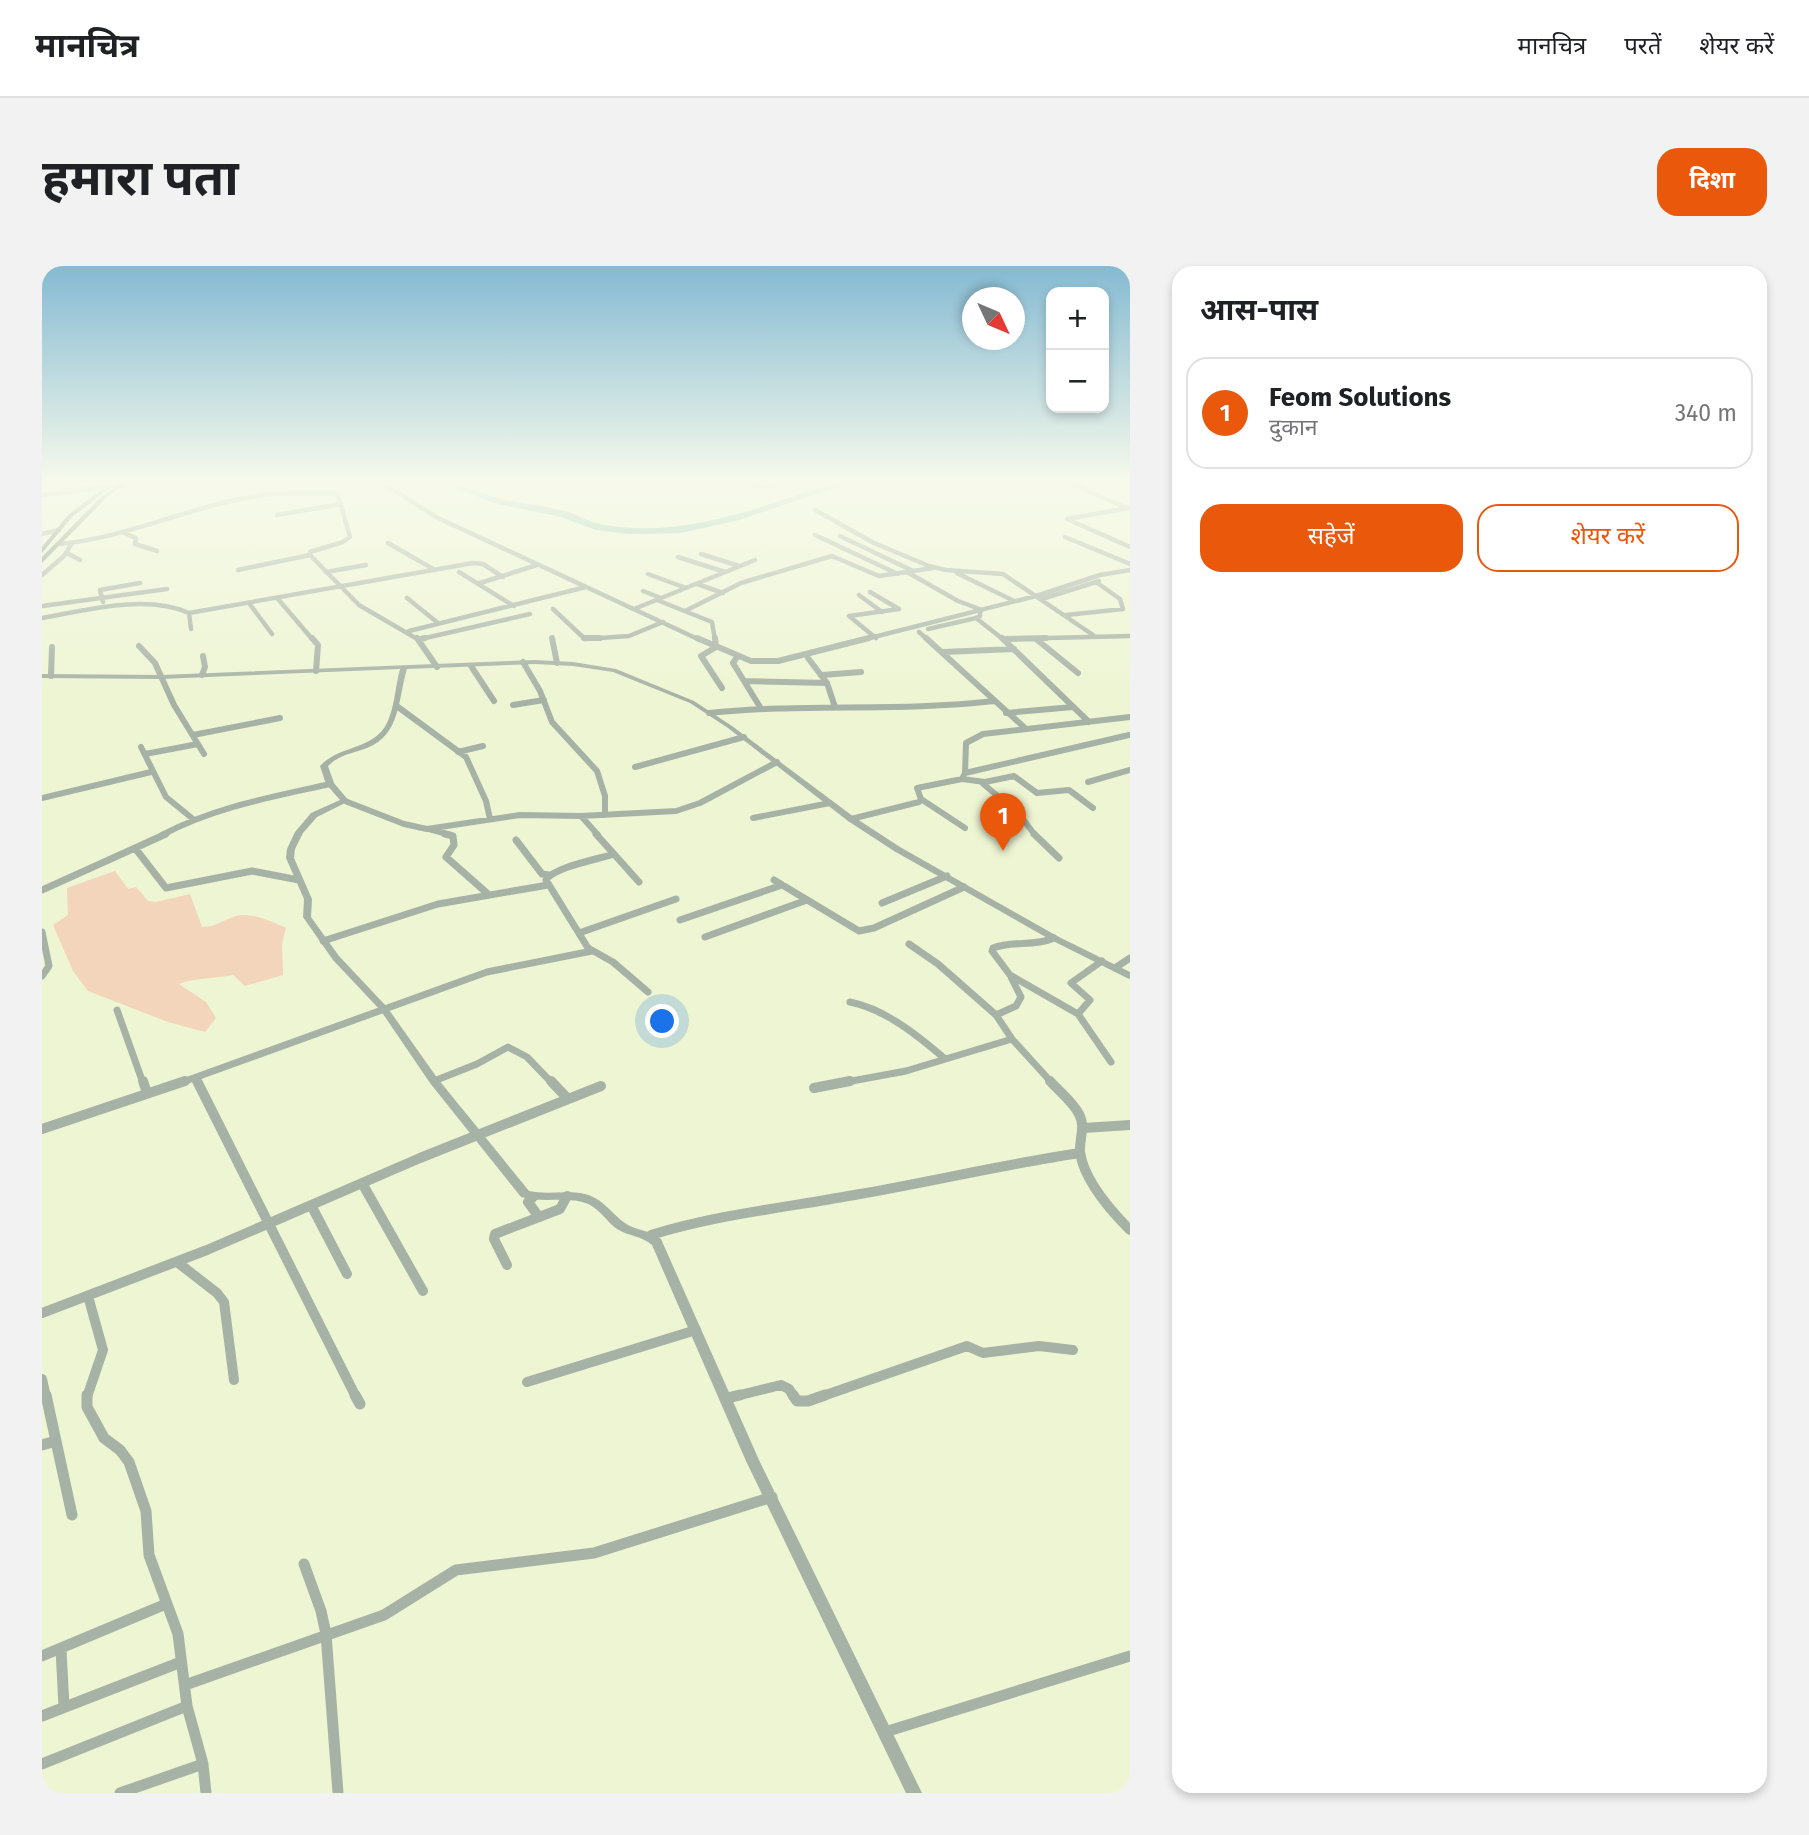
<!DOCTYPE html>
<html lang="hi">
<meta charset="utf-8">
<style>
:root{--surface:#fff;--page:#f2f2f2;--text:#202124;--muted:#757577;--line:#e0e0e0;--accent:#ea580c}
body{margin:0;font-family:"Fira Sans","Noto Sans Devanagari",sans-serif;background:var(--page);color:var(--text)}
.controls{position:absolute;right:21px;top:21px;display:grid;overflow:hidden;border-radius:14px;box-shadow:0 4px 10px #0003}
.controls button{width:63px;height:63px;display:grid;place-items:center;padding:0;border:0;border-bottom:2px solid var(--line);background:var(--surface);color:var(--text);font:35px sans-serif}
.compass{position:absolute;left:920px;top:21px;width:63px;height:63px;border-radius:50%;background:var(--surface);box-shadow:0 4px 10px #0003;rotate:134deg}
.you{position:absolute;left:621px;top:756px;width:24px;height:24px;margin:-18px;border:5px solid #fff;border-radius:50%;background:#1a73e8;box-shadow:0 0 0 10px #1a73e833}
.badge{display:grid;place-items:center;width:46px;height:46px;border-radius:50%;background:var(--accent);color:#fff;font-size:23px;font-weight:700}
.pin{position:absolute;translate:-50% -58px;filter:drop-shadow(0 2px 4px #0008)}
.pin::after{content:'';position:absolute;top:37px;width:24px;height:21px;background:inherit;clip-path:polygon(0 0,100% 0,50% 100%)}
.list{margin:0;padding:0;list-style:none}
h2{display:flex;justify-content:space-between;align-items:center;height:91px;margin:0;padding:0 28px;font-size:30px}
h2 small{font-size:23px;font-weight:400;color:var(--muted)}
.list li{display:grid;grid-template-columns:46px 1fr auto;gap:21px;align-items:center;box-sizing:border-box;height:112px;margin:0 14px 14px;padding:0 14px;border:2px solid var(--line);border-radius:21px}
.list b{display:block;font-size:26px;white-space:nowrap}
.list p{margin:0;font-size:23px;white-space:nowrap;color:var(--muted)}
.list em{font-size:23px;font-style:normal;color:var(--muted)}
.actions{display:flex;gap:14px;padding:21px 28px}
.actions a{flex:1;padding:16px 0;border:2px solid var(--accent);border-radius:21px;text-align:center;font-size:24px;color:var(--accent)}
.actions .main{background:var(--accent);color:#fff}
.map{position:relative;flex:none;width:1088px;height:1527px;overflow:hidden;border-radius:21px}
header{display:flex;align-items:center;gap:42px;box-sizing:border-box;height:98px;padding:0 35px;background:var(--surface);border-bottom:2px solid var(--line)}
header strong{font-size:33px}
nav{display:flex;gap:38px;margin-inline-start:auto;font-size:24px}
.intro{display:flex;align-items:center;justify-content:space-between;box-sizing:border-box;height:168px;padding:0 42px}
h1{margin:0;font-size:49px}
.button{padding:18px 32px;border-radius:21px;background:var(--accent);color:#fff;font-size:24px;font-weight:700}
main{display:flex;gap:42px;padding:0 42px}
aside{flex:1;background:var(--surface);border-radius:21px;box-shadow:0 4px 10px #0003}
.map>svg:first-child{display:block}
.green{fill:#f2d5ba}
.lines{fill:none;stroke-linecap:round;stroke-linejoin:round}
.river{fill:#90c4b0;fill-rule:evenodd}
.minor-far4{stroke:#a7b2a6;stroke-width:4.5}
.minor-far3{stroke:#a7b2a6;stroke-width:6}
.minor-far2{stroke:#a7b2a6;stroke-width:7}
.minor-far1{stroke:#a7b2a6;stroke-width:10}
.minor{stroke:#a7b2a6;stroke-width:11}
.tertiary{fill:#a7b2a6;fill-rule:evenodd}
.secondary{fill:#849382;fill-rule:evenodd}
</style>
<header>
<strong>मानचित्र</strong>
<nav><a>मानचित्र</a><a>परतें</a><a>शेयर करें</a></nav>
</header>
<div class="intro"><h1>हमारा पता</h1><a class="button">दिशा</a></div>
<main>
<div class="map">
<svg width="1088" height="1527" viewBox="0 0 1088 1527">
<rect width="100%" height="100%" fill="#eef5d3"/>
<path class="green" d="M73 605 86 623 94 621 106 635 114 636 148 628 160 661C176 661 185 651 199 649 214 648 230 656 244 662L240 677 241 709 203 720 191 709C173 713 154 711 137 718L164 736 174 752 163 766 126 756 46 725 31 705 11 659 26 649 25 622Z"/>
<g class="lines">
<path class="river" d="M403 218C424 218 440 228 460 233 481 238 502 240 523 245 535 248 546 256 558 258 637 274 715 242 788 218H804L697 254 639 267 587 268 554 264 519 251 452 237Z"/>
<path class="minor-far4" d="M342 218 396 252 658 374
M710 218 717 221 734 218
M1030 218 1085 242
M59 222H75L86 218
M0 229 56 222 62 218
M1086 242 1025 253 1088 281
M773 244 832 277 887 300 904 304 961 308 1054 371
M235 249 299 238
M80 266 94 272 93 278 115 285
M0 268 17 264
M773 269 856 308
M798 270 871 305
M1023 271 1088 298
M346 277 393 304
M17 278C87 272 152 238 222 229 245 226 270 228 293 227L296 229 308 271 301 276 268 286V289L317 339 377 374
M25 287 38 294
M659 288 697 300
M636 291 683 306
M196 304 268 289
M284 306 324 299
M417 306 472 340
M865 306 916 335 940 344
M915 307 972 335
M606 308 644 322
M0 309 22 290 30 277
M438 317 495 299
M655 318 681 327
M601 325 619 332
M828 326 857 343 807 350 834 372
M817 329 840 346
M365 332 396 357
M236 333 271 374
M1000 333 1057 315
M615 334 670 356 673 374
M61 336 58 324 98 317
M207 337 230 368
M0 340 125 323
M511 343 543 373 587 370 621 356
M592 343 713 294
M643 345 699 317 790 290 837 310 891 302
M147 347 431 297 441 298 461 311
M1024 349 1081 343 1078 333 1054 316
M0 352C45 344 104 328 147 347L149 363
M934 352 962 374
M886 363 934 352 938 350V345
M367 365 544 321
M877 366 886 374
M379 373 488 348
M961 373 1088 370
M820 374 994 330 1058 309 1088 304"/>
<path class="minor-far3" d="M270 372 276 379 274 405
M375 372 395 401
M510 372 515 397
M542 372H558
M655 372 709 395H736L827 372
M673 372 674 381 659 390 680 422
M884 372 984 463
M960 372 1047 456
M379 373 383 372
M961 373 1004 372
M994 373 1036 407
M97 380 113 397 132 439 162 488
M901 386 972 383
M695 391 691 397 718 441
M766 392 785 417 793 441
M481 396 498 425 510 456 555 505 563 530V549
M429 400 452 435
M160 409 163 401 161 390
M780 409 819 406
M9 410 10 381
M703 415 785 417
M471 439 502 434
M356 441 424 491 444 535 448 553
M667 447C762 437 857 446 952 435
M964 447 1031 441
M151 469 238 452
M99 481 124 531 151 553
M416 486 441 480
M103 488 156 478
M593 501 702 471
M923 507 1087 469
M920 513 943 516 972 510 995 527 1027 524 1051 542
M939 516 977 548 993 569
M1046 516 1088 504
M0 532 109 506
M879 533 923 562
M303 535 362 558 385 563 478 549 539 550 634 545 658 537 735 496
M539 550 556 569
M711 552 788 537
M809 553 877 536 879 533 875 522 920 513 923 507 924 477 941 468 1088 451
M387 563 409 569
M120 569C173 541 230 531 288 518"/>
<path class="minor-far2" d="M403 568 411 570 412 579 404 591 446 628
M554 568 597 616
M992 568 1017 592
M474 574 500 608 507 609
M93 582 124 622 210 605 257 614
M572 588C557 593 512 601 504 614L546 682 571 696 606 726
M732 614 817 665 832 662 922 621
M0 624 124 568
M840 637 905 610
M638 654 740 619
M0 666 7 700 0 710
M537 667 634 633
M663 671 765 634
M281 675 396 638 506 619
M867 678 896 698 954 749 970 773 1010 817
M1060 695 1029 717 1048 734 1036 748 1069 796
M1073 702 1088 692
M968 709 1036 748
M808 736C843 743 875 769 902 792
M75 744 101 817
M954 749 974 740 979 731 968 709 950 685 951 682C971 674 992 681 1012 672
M153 812 156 817
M392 815 435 798 466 781 485 791 510 817
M138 817 445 706 550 685
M799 817 864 805 970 773"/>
<path class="minor-far1" d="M101 815 105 827
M155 815 314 1131
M509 815 526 833
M1008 815C1017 825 1031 836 1037 848 1044 861 1037 873 1038 886 1042 914 1069 945 1088 964
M772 822 808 815
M1042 862 1088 859
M0 863 143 815
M320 917 381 1025
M491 931 486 936 497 951
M269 939 305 1008
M609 969C677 948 748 941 818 928 892 915 964 898 1038 887
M135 996 175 1027 182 1036 192 1114
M465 999 452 973 453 968 518 943 525 930
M0 1047 165 984 378 892 559 820
M0 1113 4 1131
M485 1116 654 1064
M45 1131 61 1084 46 1030
M690 1131 739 1119 747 1123 752 1131
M778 1131 925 1080 941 1087 997 1080 1031 1084"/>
<path class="minor" d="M4 1129 30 1249
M45 1129V1141L62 1172 78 1184 87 1196 104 1245 107 1289 136 1368 145 1440 161 1498 164 1527
M313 1129 318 1138
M751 1129 755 1135H766L783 1129
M685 1132 698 1129
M0 1179 14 1175
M262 1298 279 1345 284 1368 296 1527
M19 1383 22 1441
M0 1390 124 1338
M143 1419 342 1349 414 1304 552 1287 730 1231
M0 1450 139 1396
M843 1466 1088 1390
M0 1498 145 1440
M78 1527 161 1498"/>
<path class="tertiary" d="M493 394 531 396 574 403 652 435 690 460 812 551 858 581 1015 670 1088 706V713L1085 712 1009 674 852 585 806 555 686 462 648 437 571 406 531 400 493 398 365 403C356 432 359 469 325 482 311 487 297 489 286 500L292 517 307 535 275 551 261 567 253 583 252 592 270 633 269 651 297 690 345 741 396 813 487 925C505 929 524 924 543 928 563 933 571 951 588 960 599 965 610 965 619 973L717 1194 880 1527H864L704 1195 610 979C600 970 586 970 575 963 563 954 555 939 540 936 520 931 501 937 479 931L388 817 339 745 291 694 261 651 262 633 244 592 245 583 253 566 269 547 298 534 284 518 278 500C297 479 332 484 345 457 353 440 353 421 358 403L119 413 0 412V408L119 409Z"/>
<path class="secondary" d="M77 218H83L64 232 0 297V291L60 230Z
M63 221 68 222 30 251 0 287V281L26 249Z"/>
</g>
<linearGradient id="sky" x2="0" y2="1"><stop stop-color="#85bad2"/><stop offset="0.5" stop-color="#f7faeb"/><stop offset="1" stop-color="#f7faeb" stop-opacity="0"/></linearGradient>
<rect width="1088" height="432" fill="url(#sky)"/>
</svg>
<div class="controls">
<button>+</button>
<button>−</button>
</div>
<svg class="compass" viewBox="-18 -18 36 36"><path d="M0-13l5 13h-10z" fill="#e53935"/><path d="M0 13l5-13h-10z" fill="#757577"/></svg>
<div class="you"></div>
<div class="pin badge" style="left:961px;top:585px">1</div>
</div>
<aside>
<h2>आस-पास<small></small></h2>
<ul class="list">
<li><span class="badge">1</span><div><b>Feom Solutions</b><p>दुकान</p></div><em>340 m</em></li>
</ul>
<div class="actions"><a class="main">सहेजें</a><a>शेयर करें</a></div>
</aside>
</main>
